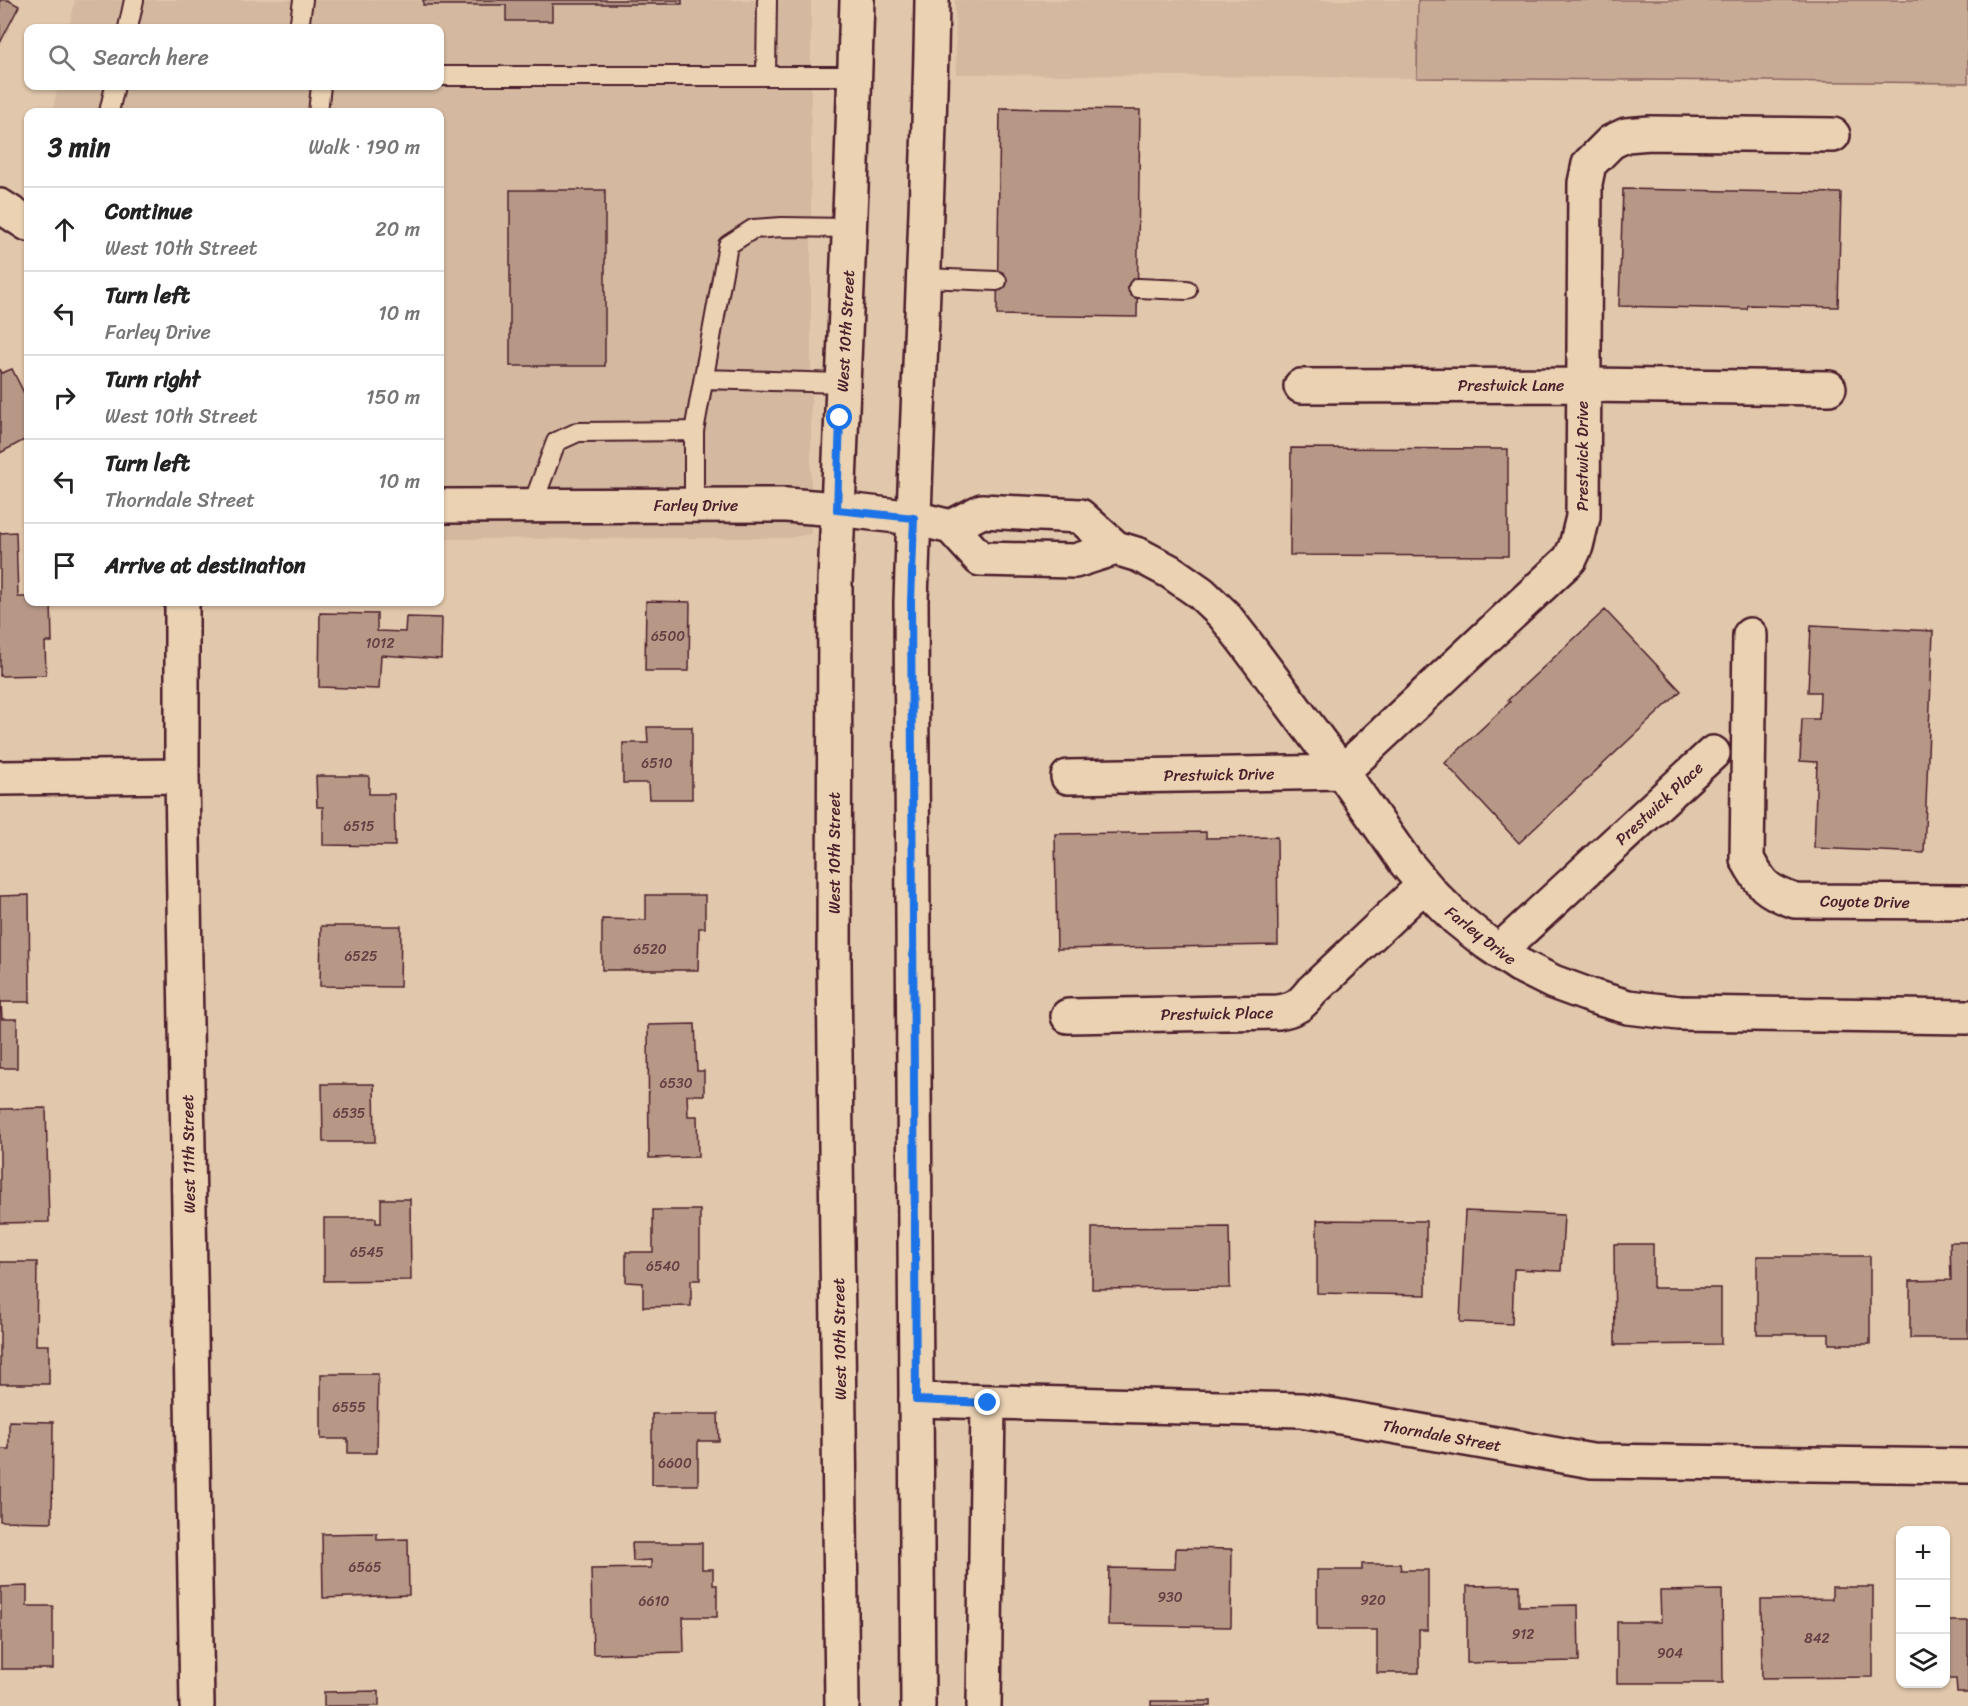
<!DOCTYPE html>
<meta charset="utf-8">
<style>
:root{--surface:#fff;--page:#f6f6f6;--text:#222;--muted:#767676;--line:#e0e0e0}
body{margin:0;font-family:Sriracha,sans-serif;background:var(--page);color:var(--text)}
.controls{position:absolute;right:18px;bottom:18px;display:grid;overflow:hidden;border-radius:12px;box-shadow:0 2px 4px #0004}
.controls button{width:54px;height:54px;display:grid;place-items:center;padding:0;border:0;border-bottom:2px solid var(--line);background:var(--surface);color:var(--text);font:30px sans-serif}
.stop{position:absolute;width:18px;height:18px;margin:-14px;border:4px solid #1a73e8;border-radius:50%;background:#fff}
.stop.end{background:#1a73e8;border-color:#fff;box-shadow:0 2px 6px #0008}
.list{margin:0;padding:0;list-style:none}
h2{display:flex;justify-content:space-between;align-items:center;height:78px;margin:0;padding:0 24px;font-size:26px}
h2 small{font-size:20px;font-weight:400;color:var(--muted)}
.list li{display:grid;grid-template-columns:39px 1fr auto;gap:18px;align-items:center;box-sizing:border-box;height:84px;padding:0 24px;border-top:2px solid var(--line)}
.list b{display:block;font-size:22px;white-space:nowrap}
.list p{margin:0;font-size:20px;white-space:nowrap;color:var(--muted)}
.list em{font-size:20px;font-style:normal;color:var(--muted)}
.icon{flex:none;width:33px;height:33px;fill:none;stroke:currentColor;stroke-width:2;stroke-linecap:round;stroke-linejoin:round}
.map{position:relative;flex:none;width:1968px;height:1706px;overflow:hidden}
.search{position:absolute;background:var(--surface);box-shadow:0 2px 4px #0004;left:24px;top:24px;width:420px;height:66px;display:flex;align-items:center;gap:15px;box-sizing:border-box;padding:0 21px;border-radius:12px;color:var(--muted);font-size:22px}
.panel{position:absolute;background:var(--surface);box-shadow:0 2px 4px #0004;left:24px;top:108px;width:420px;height:498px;border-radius:12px}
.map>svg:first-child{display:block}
.built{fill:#d4b9a0}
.green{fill:#c8ab95;stroke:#896560;stroke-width:1.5}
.building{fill:#b79887;stroke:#4a1f2b;stroke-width:1.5}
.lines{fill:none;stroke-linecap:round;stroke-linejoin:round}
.lane-casing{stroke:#4a1f2b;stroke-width:22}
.street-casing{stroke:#4a1f2b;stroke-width:38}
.primary-casing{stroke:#4a1f2b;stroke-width:38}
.lane{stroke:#ebd2b3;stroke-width:18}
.street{stroke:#ebd2b3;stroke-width:33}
.primary{stroke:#ebd2b3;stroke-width:33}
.route{stroke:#1a73e8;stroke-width:8}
.labels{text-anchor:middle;stroke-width:5;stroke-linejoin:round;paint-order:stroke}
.number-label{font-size:14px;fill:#653d42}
.street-label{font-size:16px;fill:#4a1f2b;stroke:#ebd2b3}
</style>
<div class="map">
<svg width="1968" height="1706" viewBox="0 0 1968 1706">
<rect width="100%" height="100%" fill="#e1c7ab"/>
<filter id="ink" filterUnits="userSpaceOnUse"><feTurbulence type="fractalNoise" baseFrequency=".0167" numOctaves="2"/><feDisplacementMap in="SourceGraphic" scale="12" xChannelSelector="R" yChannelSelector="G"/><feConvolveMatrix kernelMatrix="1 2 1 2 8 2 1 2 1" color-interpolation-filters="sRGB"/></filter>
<g filter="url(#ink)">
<path class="built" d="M75 0H811V534L788 538 440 539V112H52L58 86H440V28H69Z
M955 0H1418L1417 78 956 74Z"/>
<path class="green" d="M1418 0H1968V83L1417 78Z"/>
<path class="building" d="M0 0H8L19 6 0 43Z
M423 0H682V4H552V21H506V5H423Z
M1000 108 1140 110 1137 317 997 315Z
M1623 189 1841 193 1838 307 1748 305 1747 309 1619 306Z
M510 190H605V366H510Z
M0 369 2 373 12 369 28 401V438L0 453Z
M1291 448 1508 449V556L1290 555Z
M16 532 18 597H28V602H51L52 642H45L46 675 0 676V533Z
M646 601 690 602 689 671H645Z
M1605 610 1681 691 1519 843 1445 763 1510 702 1508 700Z
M320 613 377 614V631L405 632 406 617 442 618 441 659 381 655 379 689 319 687Z
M1811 625 1933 631 1924 853 1814 848 1817 762 1800 761 1802 719H1819L1820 692H1808Z
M647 727H692V799H649L648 783H623V743H648Z
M316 776H369V794H394L395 846 323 845V807H317Z
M1206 832V838L1277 837 1278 945 1057 949 1055 834Z
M29 895 30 1002H1L2 1019H17V1068H0V896Z
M646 895H705V928H699L698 970H602V919L646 920Z
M321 926H401L400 987 320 986Z
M695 1024 697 1071H704V1095H687L688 1116H697L698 1157 649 1158 648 1025Z
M322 1084H374L375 1142H323Z
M46 1108 49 1222 0 1223V1109Z
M381 1199H410L411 1280 324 1281V1218H376V1223H381Z
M653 1210H700V1280H691V1306L643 1307V1283L626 1282V1252H653Z
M1465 1211 1564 1215 1561 1271 1514 1269 1512 1324 1460 1322Z
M1317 1220 1426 1221V1295L1317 1293Z
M1229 1227 1230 1288 1092 1289V1228Z
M1950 1242H1968V1338H1910V1281L1951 1280Z
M1614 1244H1653V1288H1721V1344L1615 1345Z
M1757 1256H1870V1344H1829V1334H1757Z
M0 1262H37L36 1345H49V1384H0Z
M321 1374H378L377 1453H348V1439H321Z
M652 1414H718L719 1441H698V1485H652Z
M9 1421 53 1422 52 1522 0 1521V1449H9Z
M377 1533V1540L408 1539 409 1595 323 1598 322 1534Z
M632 1543H702V1569H713V1585H717V1617H683L684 1652 593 1654 591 1569 651 1568V1560L633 1561Z
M1176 1548 1232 1549 1231 1627 1108 1625 1109 1568 1175 1569Z
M1362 1564H1400L1401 1570H1428V1630H1419V1673H1377V1630H1317V1570H1362Z
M1519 1585V1606L1578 1605 1579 1661 1467 1663V1586Z
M27 1586V1606H53V1669H1V1587Z
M1832 1587H1873V1677L1762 1678 1761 1600 1832 1599Z
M1722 1590 1723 1683H1617V1622H1661L1660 1591Z
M1946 1621H1968V1693H1957L1956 1679H1946Z
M379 1691V1706H324V1692Z
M1151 1701H1211V1706H1151Z"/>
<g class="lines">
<defs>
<path id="lane" d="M128 28 134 0
M299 28 303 0
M440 76H855
M766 76 767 0
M109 112 115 86
M318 112 321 86
M925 278 997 281
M1138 288 1187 290
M704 379 842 383
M694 431 728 245 753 229 782 227 849 228
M532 506 556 442 578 432 694 431V505"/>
<path id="street" d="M0 206 28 224
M1301 386 1583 385 1829 388
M440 506 786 505 837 509 914 518 951 527 980 559 1075 561 1116 548
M951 527 982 511 1080 516 1116 548 1139 555 1171 572 1201 593 1224 615 1245 642 1342 772 1406 863 1433 895 1457 919 1487 943 1519 965 1553 982 1594 997 1628 1007 1679 1013 1968 1017
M182 602V776L197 1706
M1750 635 1747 859C1761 885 1766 891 1795 901L1968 902
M1068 777 1342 772 1570 559 1576 546 1583 517 1585 183 1589 164 1611 142 1626 135 1650 133 1833 135
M0 778 182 776
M1499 951 1713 753
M1068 1016 1278 1012C1296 1009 1301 1005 1312 991L1424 885
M916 1400 1301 1410 1592 1461 1968 1466
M984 1706 988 1403"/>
<path id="primary" d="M842 1706 834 962 835 583 852 163 857 0
M918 1706 911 602C917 402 929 201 932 0"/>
</defs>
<use href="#lane" class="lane-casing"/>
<use href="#street" class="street-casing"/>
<use href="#primary" class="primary-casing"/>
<use href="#lane" class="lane"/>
<use href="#street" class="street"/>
<use href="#primary" class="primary"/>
</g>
</g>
<g class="lines" filter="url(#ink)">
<path class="route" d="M840 418 837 510 914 518 911 602 916 1400 988 1403"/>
</g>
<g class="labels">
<g class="number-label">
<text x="668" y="641">6500</text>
<text x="380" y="648">1012</text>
<text x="657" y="768">6510</text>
<text x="359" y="831">6515</text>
<text x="650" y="954">6520</text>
<text x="361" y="961">6525</text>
<text x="676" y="1088">6530</text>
<text x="349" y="1118">6535</text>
<text x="367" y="1257">6545</text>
<text x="663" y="1271">6540</text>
<text x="349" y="1412">6555</text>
<text x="675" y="1468">6600</text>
<text x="365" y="1572">6565</text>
<text x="1170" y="1602">930</text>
<text x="1373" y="1605">920</text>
<text x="654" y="1606">6610</text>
<text x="1523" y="1639">912</text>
<text x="1817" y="1643">842</text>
<text x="1670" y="1658">904</text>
</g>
<g class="street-label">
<text transform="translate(845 331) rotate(-87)" y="6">West 10th Street</text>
<text x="1511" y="391">Prestwick Lane</text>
<text transform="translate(1582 456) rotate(-90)" y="6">Prestwick Drive</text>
<text x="696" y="511">Farley Drive</text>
<text transform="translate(1219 774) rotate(-1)" y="6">Prestwick Drive</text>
<text transform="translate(1659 803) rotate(-43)" y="6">Prestwick Place</text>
<text transform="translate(834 853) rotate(-90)" y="6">West 10th Street</text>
<text transform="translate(1865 901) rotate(1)" y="6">Coyote Drive</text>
<text transform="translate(1481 935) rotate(38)" y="6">Farley Drive</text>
<text transform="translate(1217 1013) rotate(-1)" y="6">Prestwick Place</text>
<text transform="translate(188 1154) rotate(-91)" y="6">West 11th Street</text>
<text transform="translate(839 1339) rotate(-91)" y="6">West 10th Street</text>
<text transform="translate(1442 1435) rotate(10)" y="6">Thorndale Street</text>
</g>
</g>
</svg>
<div class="controls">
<button>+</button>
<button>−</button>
<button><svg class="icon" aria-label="layers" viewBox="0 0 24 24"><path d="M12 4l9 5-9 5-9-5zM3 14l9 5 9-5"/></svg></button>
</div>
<div class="stop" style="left:840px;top:418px"></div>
<div class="stop end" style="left:988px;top:1403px"></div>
<div class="search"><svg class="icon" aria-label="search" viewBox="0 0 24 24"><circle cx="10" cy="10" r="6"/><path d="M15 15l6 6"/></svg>Search here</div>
<section class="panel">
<h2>3 min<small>Walk · 190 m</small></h2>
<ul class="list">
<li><svg class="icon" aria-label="ahead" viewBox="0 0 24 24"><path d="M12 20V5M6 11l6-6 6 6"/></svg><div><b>Continue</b><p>West 10th Street</p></div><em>20 m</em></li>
<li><svg class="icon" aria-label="left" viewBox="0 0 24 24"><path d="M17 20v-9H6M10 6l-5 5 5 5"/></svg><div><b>Turn left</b><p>Farley Drive</p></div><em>10 m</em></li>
<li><svg class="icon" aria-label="right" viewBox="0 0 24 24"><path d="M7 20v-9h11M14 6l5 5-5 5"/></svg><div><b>Turn right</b><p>West 10th Street</p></div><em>150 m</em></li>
<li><svg class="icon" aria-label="left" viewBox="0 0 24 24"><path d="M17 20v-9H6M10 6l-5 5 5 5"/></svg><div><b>Turn left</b><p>Thorndale Street</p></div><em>10 m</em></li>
<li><svg class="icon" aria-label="arrive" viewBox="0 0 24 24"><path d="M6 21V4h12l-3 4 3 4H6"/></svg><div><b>Arrive at destination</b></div></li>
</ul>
</section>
</div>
